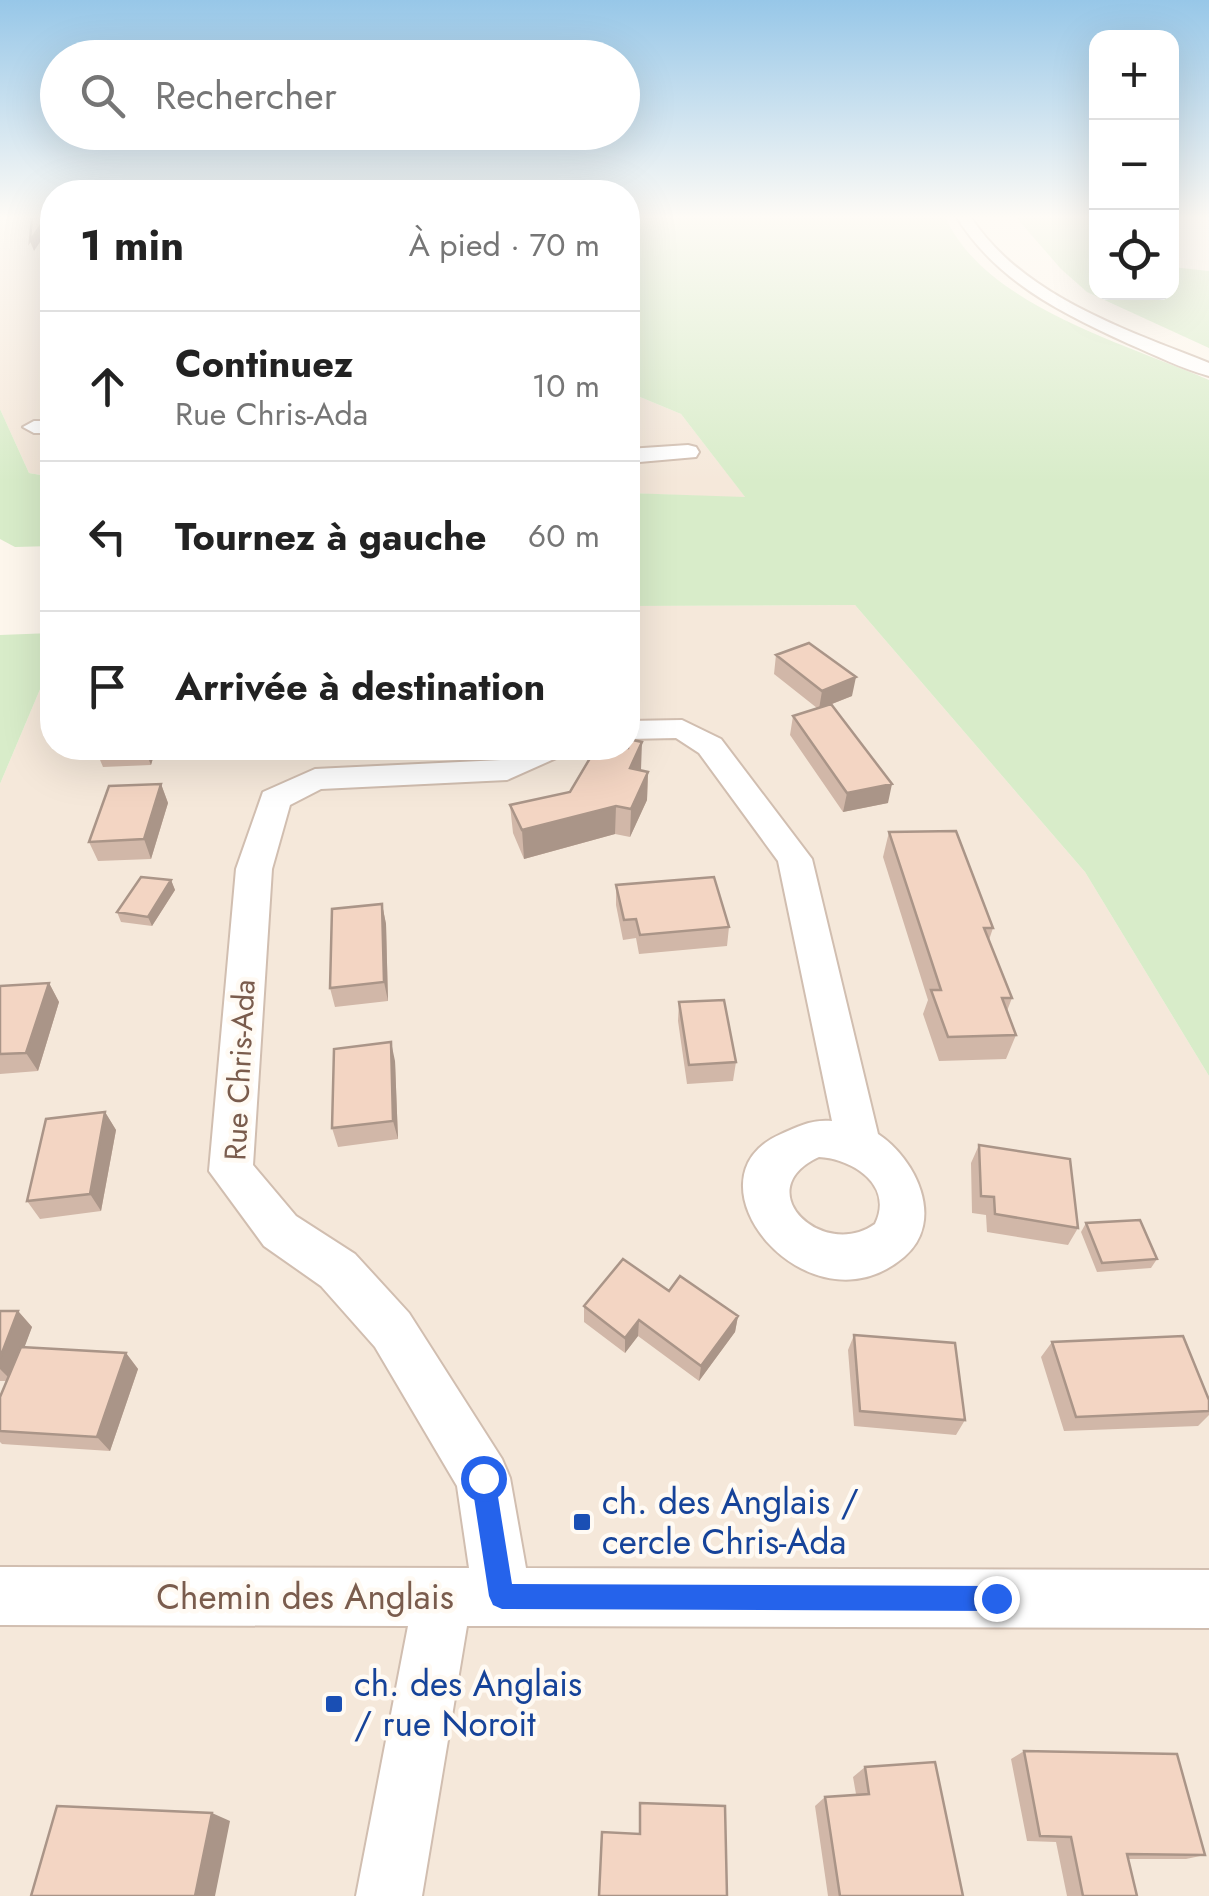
<!DOCTYPE html>
<html lang="fr">
<meta charset="utf-8">
<style>
:root{--surface:#fff;--page:#f6f6f6;--text:#222;--muted:#767676;--line:#e0e0e0}
body{margin:0;font-family:Jost,sans-serif;background:var(--page);color:var(--text)}
.controls{position:absolute;right:30px;top:30px;display:grid;overflow:hidden;border-radius:20px;box-shadow:0 10px 40px #0002}
.controls button{width:90px;height:90px;display:grid;place-items:center;padding:0;border:0;border-bottom:2px solid var(--line);background:var(--surface);color:var(--text);font:50px sans-serif}
.stop{position:absolute;width:30px;height:30px;margin:-22px;border:8px solid #2563eb;border-radius:50%;background:#fff}
.stop.end{background:#2563eb;border-color:#fff;box-shadow:0 2px 10px #0008}
.list{margin:0;padding:0;list-style:none}
h2{display:flex;justify-content:space-between;align-items:center;height:130px;margin:0;padding:0 40px;font-size:42px}
h2 small{font-size:32px;font-weight:400;color:var(--muted)}
.list li{display:grid;grid-template-columns:65px 1fr auto;gap:30px;align-items:center;box-sizing:border-box;height:150px;padding:0 40px;border-top:2px solid var(--line)}
.list b{display:block;font-size:38px;white-space:nowrap}
.list p{margin:0;font-size:32px;white-space:nowrap;color:var(--muted)}
.list em{font-size:32px;font-style:normal;color:var(--muted)}
.icon{flex:none;width:55px;height:55px;fill:none;stroke:currentColor;stroke-width:2;stroke-linecap:round;stroke-linejoin:round}
.map{position:relative;flex:none;width:1209px;height:1896px;overflow:hidden}
.search{position:absolute;background:var(--surface);box-shadow:0 10px 40px #0002;left:40px;top:40px;width:600px;height:110px;display:flex;align-items:center;gap:25px;box-sizing:border-box;padding:0 35px;border-radius:55px;color:var(--muted);font-size:38px}
.panel{position:absolute;background:var(--surface);box-shadow:0 10px 40px #0002;left:40px;top:180px;width:600px;height:580px;border-radius:40px}
.map>svg:first-child{display:block}
.residential{fill:#f5e8da}
.green{fill:#d8ecc9}
.lines{fill:none;stroke-linecap:round;stroke-linejoin:round}
.minor-casing{stroke:#d1beb0;stroke-width:4}
.minor{fill:#fff;fill-rule:evenodd}
.wall{fill:#d1b7a8}
.shaded-wall{fill:#aa9588}
.building{fill:#f3d5c3;stroke:#aa9588;stroke-width:2.5}
.route{fill:#2563eb}
.transit-dot{fill:#1a4fb4;stroke:#fffaf3;stroke-width:4}
.labels{text-anchor:middle;stroke-width:9;stroke-linejoin:round;paint-order:stroke}
.street-label{font-size:30px;fill:#7a5c4d;stroke:#fffaf3}
.near-transit-label{font-size:35px;fill:#164399;stroke:#fffaf3;text-anchor:start}
.near-street-label{font-size:35px;fill:#7a5c4d;stroke:#fffaf3}
</style>
<div class="map">
<svg width="1209" height="1896" viewBox="0 0 1209 1896">
<rect width="100%" height="100%" fill="#fdf6ec"/>
<path class="residential" d="M0 216H52V477L29 473 0 409Z
M628 392 681 414 746 498 628 493Z
M855 605 1085 872 1209 1076V1896H0V784L52 661V748H628V606Z"/>
<path class="green" d="M628 216H945C983 305 1126 344 1209 380V1076L1085 872 855 605 628 606V493L745 497 681 414 628 392Z
M1015 216H1091L1096 232V292H1172V267L1209 271V348L1087 292 1061 269Z
M0 409 29 473 52 477V546L15 547 0 539Z
M52 633V661L0 784V635Z"/>
<g class="lines">
<defs>
<path id="minor" d="M956 216H970C1022 296 1124 329 1209 363V376C1182 369 1155 355 1129 344 1061 313 996 281 956 216Z
M52 421V433H34L23 427 34 421Z
M688 445 696 447 699 452 696 457 628 463V449Z
M682 720 721 739 812 859 878 1134C916 1159 946 1221 904 1257 809 1338 677 1179 781 1134 799 1126 813 1119 832 1121L778 861 699 753 676 738 628 739V721ZM819 1157C853 1159 894 1185 875 1224 823 1261 747 1190 819 1157Z
M528 748H568L563 755 507 780 321 789 290 805 272 869 253 1165 296 1216 355 1254 409 1313 502 1459 510 1478 526 1568 1209 1570V1628L467 1626 422 1896H356L408 1626 0 1625V1567L469 1568 457 1486 375 1347 321 1286 264 1246 209 1171 236 869 263 792 315 769 501 760Z"/>
</defs>
<use href="#minor" class="minor-casing"/>
<use href="#minor" class="minor"/>
</g>
<path class="wall" d="M776 655 852 696 832 704 888 803 843 812 790 735 793 716 817 708 774 674Z
M95 748H156L151 765 103 767Z
M641 771 648 772 647 800 630 837 615 834 524 859 513 833 510 805 570 792Z
M161 784 168 803 151 859 98 861 89 842Z
M889 832 993 928 989 940 1012 998 1007 1011 1016 1035 1006 1059 939 1061 923 1014 928 1000 883 857Z
M171 880 175 890 152 926 121 922 117 912Z
M616 885 729 927 727 946 639 954 636 938 623 940 616 905Z
M382 904 386 924 388 1001 335 1007 330 988Z
M49 983 59 1002 38 1071 0 1074V986Z
M679 1002 736 1062 733 1081 687 1084 678 1021Z
M395 1061 398 1139 338 1147 332 1128Z
M105 1112 116 1130 101 1211 40 1219 27 1201Z
M979 1145 1078 1228 1068 1245 987 1232 986 1215 972 1213 971 1163Z
M1086 1223 1157 1259 1151 1268 1097 1272 1081 1232Z
M669 1291 738 1316 735 1332 699 1381 638 1336 625 1353 584 1322V1306Z
M0 1311H18L32 1327 24 1347 126 1353 138 1369 110 1451 2 1444 0 1442V1397L7 1381H0Z
M854 1335 965 1420 956 1435 854 1426 848 1350Z
M1052 1342 1209 1400V1415L1198 1426 1064 1431 1041 1357Z
M1024 1751 1205 1855 1186 1859H1128L1137 1896H1067L1056 1842 1027 1841 1011 1759Z
M865 1767 963 1896H828L815 1806 825 1797 856 1794 853 1777Z"/>
<path class="shaded-wall" d="M47 216H52V224L34 251 30 241Z
M856 677 852 696 819 709 822 691Z
M642 742 641 770 630 768Z
M144 748H156L151 765Z
M648 772 647 800 630 837 631 809Z
M161 784 168 803 151 859 144 839Z
M892 784 888 803 843 812 847 793Z
M616 806 615 834 524 859 522 830Z
M171 880 175 890 152 926 148 917Z
M382 904 386 924 388 1001 384 982Z
M49 983 59 1002 38 1071 26 1053Z
M391 1042 395 1061 398 1139 393 1121Z
M105 1112 116 1130 101 1211 90 1194Z
M18 1311 32 1327 12 1381 0 1369V1358Z
M738 1316 735 1332 699 1381 701 1366Z
M639 1320 638 1336 625 1353V1338Z
M126 1353 138 1369 110 1451 97 1437Z
M212 1813 230 1821 215 1896H195Z"/>
<path class="building" d="M32 216H47L30 241Z
M809 643 856 677 822 691 776 655Z
M831 704 892 784 847 793 793 716Z
M628 739 642 742 630 768 648 772 631 809 616 806 522 830 510 805 570 792 596 748H628Z
M161 784 144 839 89 842 109 786Z
M956 831 993 928H984L1012 998H1002L1016 1035 948 1037 931 990H941L889 832Z
M141 877 171 880 148 917 117 912Z
M714 877 729 927 640 935 636 919 624 920 616 885Z
M382 904 384 982 330 988 332 909Z
M49 983 26 1053 0 1054V986Z
M724 1000 736 1062 689 1065 679 1002Z
M391 1042 393 1121 332 1128 334 1049Z
M105 1112 90 1194 27 1201 46 1119Z
M979 1145 1070 1159 1078 1228 995 1214 994 1197 981 1196Z
M1140 1220 1157 1259 1102 1263 1086 1223Z
M623 1259 669 1291 680 1276 738 1316 701 1366 639 1320 625 1338 584 1306Z
M0 1311H18L0 1358Z
M854 1335 955 1343 965 1420 860 1411Z
M1183 1336 1209 1400V1411L1076 1417 1052 1342Z
M21 1347 126 1353 97 1437 0 1431V1397Z
M1024 1751 1177 1754 1205 1855 1127 1854 1137 1896H1083L1071 1837 1040 1836Z
M935 1762 963 1896H840L825 1797 869 1794 865 1767Z
M640 1803 725 1806 727 1896H599L602 1832 640 1834Z
M57 1806 212 1813 195 1896H31Z"/>
<linearGradient id="sky" x2="0" y2="1"><stop stop-color="#97c7e8"/><stop offset="0.45" stop-color="#fefbf6"/><stop offset="1" stop-color="#fefbf6" stop-opacity="0"/></linearGradient>
<rect width="1209" height="482" fill="url(#sky)"/>
<path class="route" d="M483 1466 491 1470 495 1478 512 1584 996 1586 1005 1589 1008 1598 1005 1607 996 1611 502 1609 493 1605 489 1596 471 1478 475 1470Z"/>
<g class="transit-dot">
<rect x="572" y="1512" width="20" height="20" rx="5"/>
<rect x="324" y="1694" width="20" height="20" rx="5"/>
</g>
<g class="labels">
<g class="street-label">
<text transform="translate(240 1070) rotate(-87)" y="10">Rue Chris-Ada</text>
</g>
<g class="near-transit-label">
<text x="602" y="1514">ch. des Anglais /<tspan x="602" dy="40">cercle Chris-Ada</tspan></text>
<text x="354" y="1696">ch. des Anglais<tspan x="354" dy="40">/ rue Noroit</tspan></text>
</g>
<g class="near-street-label">
<text x="305" y="1609">Chemin des Anglais</text>
</g>
</g>
</svg>
<div class="controls">
<button>+</button>
<button>−</button>
<button><svg class="icon" aria-label="locate" viewBox="0 0 24 24"><circle cx="12" cy="12" r="6"/><path d="M12 2v4M12 18v4M2 12h4M18 12h4"/></svg></button>
</div>
<div class="stop" style="left:483px;top:1478px"></div>
<div class="stop end" style="left:996px;top:1598px"></div>
<div class="search"><svg class="icon" aria-label="search" viewBox="0 0 24 24"><circle cx="10" cy="10" r="6"/><path d="M15 15l6 6"/></svg>Rechercher</div>
<section class="panel">
<h2>1 min<small>À pied · 70 m</small></h2>
<ul class="list">
<li><svg class="icon" aria-label="ahead" viewBox="0 0 24 24"><path d="M12 20V5M6 11l6-6 6 6"/></svg><div><b>Continuez</b><p>Rue Chris-Ada</p></div><em>10 m</em></li>
<li><svg class="icon" aria-label="left" viewBox="0 0 24 24"><path d="M17 20v-9H6M10 6l-5 5 5 5"/></svg><div><b>Tournez à gauche</b></div><em>60 m</em></li>
<li><svg class="icon" aria-label="arrive" viewBox="0 0 24 24"><path d="M6 21V4h12l-3 4 3 4H6"/></svg><div><b>Arrivée à destination</b></div></li>
</ul>
</section>
</div>
